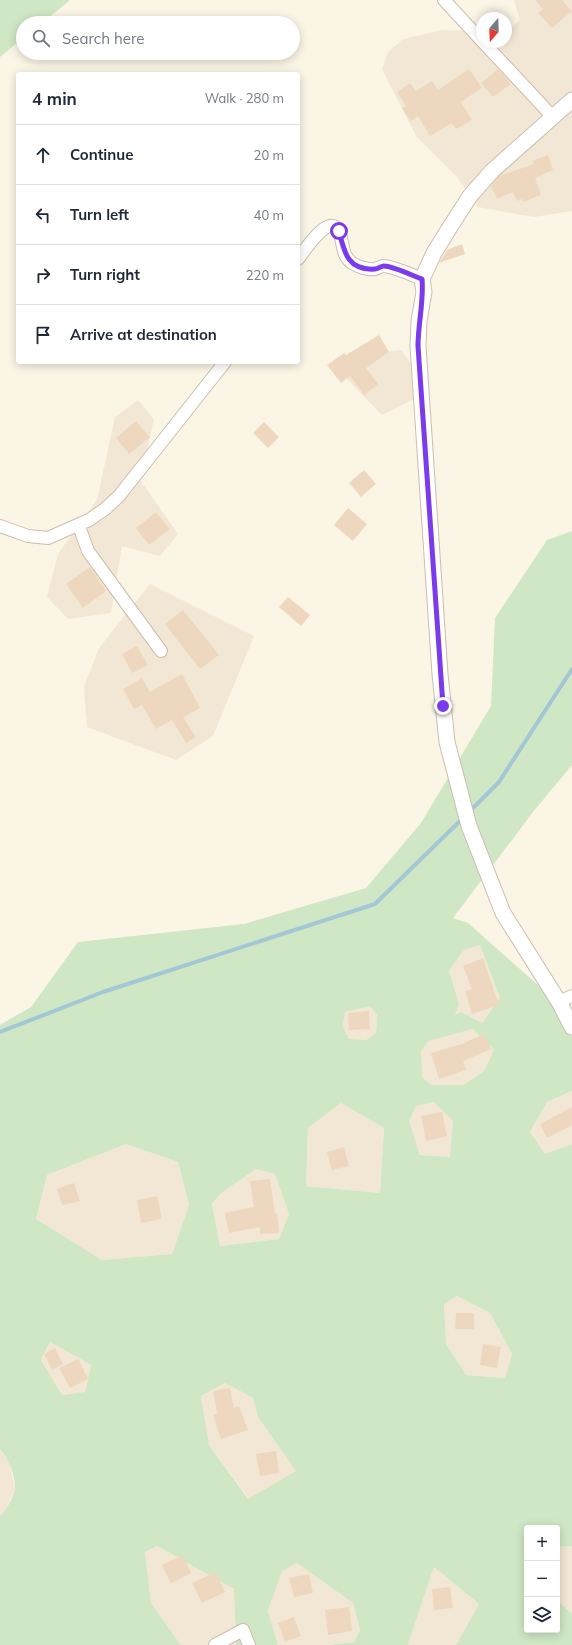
<!DOCTYPE html>
<meta charset="utf-8">
<style>
:root{--surface:#fff;--page:#f6f6f7;--text:#1f2937;--muted:#747a83;--line:#e0e1e3}
body{margin:0;font-family:Mulish,sans-serif;background:var(--page);color:var(--text)}
.controls{position:absolute;right:12px;bottom:12px;display:grid;overflow:hidden;border-radius:4px;box-shadow:0 2px 10px #0003}
.controls button{width:36px;height:36px;display:grid;place-items:center;padding:0;border:0;border-bottom:1px solid var(--line);background:var(--surface);color:var(--text);font:20px sans-serif}
.compass{position:absolute;left:476px;top:12px;width:36px;height:36px;border-radius:50%;background:var(--surface);box-shadow:0 2px 10px #0003;rotate:199deg}
.stop{position:absolute;width:12px;height:12px;margin:-9px;border:3px solid #7c3aed;border-radius:50%;background:#fff}
.stop.end{background:#7c3aed;border-color:#fff;box-shadow:0 1px 4px #0008}
.list{margin:0;padding:0;list-style:none}
h2{display:flex;justify-content:space-between;align-items:center;height:52px;margin:0;padding:0 16px;font-size:17px}
h2 small{font-size:13px;font-weight:400;color:var(--muted)}
.list li{display:grid;grid-template-columns:26px 1fr auto;gap:12px;align-items:center;box-sizing:border-box;height:60px;padding:0 16px;border-top:1px solid var(--line)}
.list b{display:block;font-size:15px;white-space:nowrap}
.list em{font-size:13px;font-style:normal;color:var(--muted)}
.icon{flex:none;width:22px;height:22px;fill:none;stroke:currentColor;stroke-width:2;stroke-linecap:round;stroke-linejoin:round}
.map{position:relative;flex:none;width:572px;height:1645px;overflow:hidden}
.search{position:absolute;background:var(--surface);box-shadow:0 2px 10px #0003;left:16px;top:16px;width:284px;height:44px;display:flex;align-items:center;gap:10px;box-sizing:border-box;padding:0 14px;border-radius:22px;color:var(--muted);font-size:15px}
.panel{position:absolute;background:var(--surface);box-shadow:0 2px 10px #0003;left:16px;top:72px;width:284px;height:292px;border-radius:4px}
.map>svg:first-child{display:block}
.residential{fill:#f2e7d5}
.green{fill:#cfe7c5;fill-rule:evenodd}
.lines{fill:none;stroke-linecap:round;stroke-linejoin:round}
.stream{stroke:#a3c7d4;stroke-width:4}
.building{fill:#eed7bf}
.minor-casing{stroke:#ccbdad;stroke-width:14}
.tertiary-casing{stroke:#ccbdad;stroke-width:17}
.minor{stroke:#fff;stroke-width:12}
.tertiary{stroke:#fff;stroke-width:15}
.route{stroke:#7c3aed;stroke-width:5}
</style>
<div class="map">
<svg width="572" height="1645" viewBox="0 0 572 1645">
<rect width="100%" height="100%" fill="#fbf5e6"/>
<path class="residential" d="M514 0H572V211L534 217 478 207 457 177 416 136 382 69 388 52 403 39 443 30 482 32V42H506V33L520 20Z
M401 350 421 377 414 399 382 415 346 378 384 352Z
M138 400 154 419 144 463 138 477 178 534 160 556 122 546 111 613 68 619 47 597 58 554 97 500 115 417Z
M150 584 254 636 213 736 176 760 87 727 84 687 99 648Z
M480 945 500 998 482 1024 461 1012 455 1015 449 971 464 950Z
M370 1006 377 1015 376 1033 366 1040 349 1039 343 1026 345 1012Z
M473 1029 494 1050 484 1071 463 1085H431L421 1077V1051L427 1041Z
M572 1091V1144L545 1154 530 1132 547 1102Z
M434 1102 454 1121 451 1157 420 1155 408 1121 416 1106Z
M341 1103 384 1128 380 1193 306 1186 308 1128Z
M126 1144 178 1162 189 1205 172 1254 102 1260 36 1219 47 1175Z
M256 1169 275 1174 289 1214 279 1239 220 1246 212 1204 220 1194Z
M457 1296 490 1313 512 1354 505 1378 466 1375 446 1344 444 1304Z
M50 1342 91 1365 85 1392 62 1395 41 1360Z
M225 1383 253 1398 258 1417 297 1471 249 1499 209 1445 201 1396Z
M0 1450 9 1461 15 1488 5 1512 0 1516Z
M157 1546 234 1589 236 1645H181L151 1603 145 1552Z
M572 1546V1614L557 1600V1547Z
M297 1563 353 1603 360 1630 354 1642 326 1645H278L268 1611 282 1570Z
M434 1567 479 1604 456 1645H408Z"/>
<path class="green" d="M0 0H70L42 23H23V38L0 57Z
M572 531V765L533 812 453 918 468 923 572 1015V1091L547 1102 530 1132 545 1154 572 1144V1546L557 1547V1528H527V1630H557V1600L572 1614V1645H456L479 1604 434 1567 408 1645H326L354 1642 360 1630 353 1603 297 1563 282 1571 268 1611 278 1645H236L234 1589 157 1546 145 1552 151 1603 181 1645H0V1516C6 1511 14 1496 15 1488 16 1478 8 1456 0 1450V1025L31 1007 78 942 244 924 366 888 421 823 491 706 495 618 547 540ZM480 945 500 998 482 1023 461 1012 455 1015 459 1004 449 971 464 950ZM370 1006 377 1015 376 1033 366 1040 349 1039 343 1026 345 1012ZM473 1029 494 1050 484 1071 463 1085H431L422 1077 421 1051 428 1041ZM434 1102 453 1121 450 1157 420 1155 409 1121 416 1106ZM341 1103 384 1128 380 1193 306 1186 308 1128ZM126 1144 178 1162 189 1205 172 1254 102 1260 36 1219 47 1175ZM256 1169 275 1174 289 1214 279 1239 220 1246 212 1204 220 1194ZM457 1296 490 1313 512 1354 505 1378 466 1375 446 1344 444 1304ZM50 1342 91 1365 85 1392 62 1395 41 1360ZM225 1383 253 1398 258 1417 296 1471 248 1499 209 1445 201 1396Z"/>
<g class="lines">
<path class="stream" d="M469 812 499 782 572 669
M0 1032 103 992 375 904 463 818"/>
</g>
<path class="building" d="M535 0H562L572 11 552 28 538 13 543 9Z
M469 69 482 88 461 102 472 120 456 129 452 123 430 136 418 116 411 121 402 108 406 106 397 92 410 83 416 91 432 81 438 90Z
M498 69 511 84 493 97 481 83Z
M548 155 553 170 535 178 541 195 523 202 522 199 517 201 513 192 497 199 491 186 499 176 534 164 532 161Z
M462 244 465 254 439 263 447 250Z
M379 335 389 352 366 368 378 384 364 395 350 376 341 383 327 365 344 353 346 355Z
M136 421 150 437 129 454 116 438Z
M264 422 279 437 268 448 253 433Z
M364 470 376 484 361 497 349 483Z
M348 508 367 524 353 541 334 525Z
M156 512 170 529 149 545 136 528Z
M90 567 106 591 83 608 66 584Z
M288 597 310 615 301 626 279 607Z
M183 610 219 655 200 669 165 624Z
M137 646 148 665 132 673 122 654Z
M182 674 200 708 183 717 196 737 186 743 172 720 156 729 142 705 134 709 123 689 142 678 150 692Z
M483 958 499 1005 472 1014 465 991 472 989 463 966Z
M369 1011 370 1029 349 1030 348 1013Z
M484 1034 491 1049 463 1061 466 1070 439 1079 431 1053 462 1044Z
M572 1107V1125L547 1138 540 1124Z
M442 1112 447 1136 426 1141 421 1116Z
M344 1147 349 1166 332 1170 327 1152Z
M270 1179 275 1214 277 1213 279 1233 260 1234V1227L229 1233 225 1213 254 1207 250 1181Z
M74 1183 80 1201 62 1205 57 1189Z
M157 1196 162 1219 141 1223 137 1200Z
M456 1313H474V1329H455Z
M483 1344 501 1347 497 1368 480 1365Z
M55 1348 63 1364 52 1370 44 1354Z
M78 1359 88 1379 70 1388 59 1368Z
M230 1388 234 1408 239 1406 248 1430 221 1439 213 1415 217 1413 213 1391Z
M276 1451 279 1473 260 1476 256 1454Z
M183 1555 191 1573 171 1583 162 1565Z
M216 1572 225 1592 202 1603 192 1583Z
M309 1574 313 1593 294 1597 289 1578Z
M450 1587 453 1608 434 1610 432 1589Z
M349 1607 352 1631 328 1635 325 1610Z
M294 1617 301 1636 285 1642 278 1623Z"/>
<g class="lines">
<defs>
<path id="minor" d="M444 0 482 41
M483 42 552 116
M298 259C303 253 330 210 339 232 344 243 341 255 352 263 358 267 368 270 375 269 378 268 381 266 384 266 395 267 412 275 422 279
M0 526 28 536 48 538 89 520 105 509 119 496 225 362
M79 526 88 551 161 651
M559 1002 572 996
M215 1645 243 1630 249 1645"/>
<path id="tertiary" d="M572 100 492 171 470 196 450 227 434 253 422 279 424 292 419 321 418 346 440 674 447 742 469 826 503 913 559 1002 572 1027"/>
</defs>
<use href="#minor" class="minor-casing"/>
<use href="#tertiary" class="tertiary-casing"/>
<use href="#minor" class="minor"/>
<use href="#tertiary" class="tertiary"/>
</g>
<g class="lines">
<path class="route" d="M339 231C344 251 347 271 375 269 378 269 381 266 384 266 393 266 413 276 422 279 424 301 418 324 418 346L443 706"/>
</g>
</svg>
<div class="controls">
<button>+</button>
<button>−</button>
<button><svg class="icon" aria-label="layers" viewBox="0 0 24 24"><path d="M12 4l9 5-9 5-9-5zM3 14l9 5 9-5"/></svg></button>
</div>
<svg class="compass" viewBox="-18 -18 36 36"><path d="M0-13l5 13h-10z" fill="#e53935"/><path d="M0 13l5-13h-10z" fill="#747a83"/></svg>
<div class="stop" style="left:339px;top:231px"></div>
<div class="stop end" style="left:443px;top:706px"></div>
<div class="search"><svg class="icon" aria-label="search" viewBox="0 0 24 24"><circle cx="10" cy="10" r="6"/><path d="M15 15l6 6"/></svg>Search here</div>
<section class="panel">
<h2>4 min<small>Walk · 280 m</small></h2>
<ul class="list">
<li><svg class="icon" aria-label="ahead" viewBox="0 0 24 24"><path d="M12 20V5M6 11l6-6 6 6"/></svg><div><b>Continue</b></div><em>20 m</em></li>
<li><svg class="icon" aria-label="left" viewBox="0 0 24 24"><path d="M17 20v-9H6M10 6l-5 5 5 5"/></svg><div><b>Turn left</b></div><em>40 m</em></li>
<li><svg class="icon" aria-label="right" viewBox="0 0 24 24"><path d="M7 20v-9h11M14 6l5 5-5 5"/></svg><div><b>Turn right</b></div><em>220 m</em></li>
<li><svg class="icon" aria-label="arrive" viewBox="0 0 24 24"><path d="M6 21V4h12l-3 4 3 4H6"/></svg><div><b>Arrive at destination</b></div></li>
</ul>
</section>
</div>
